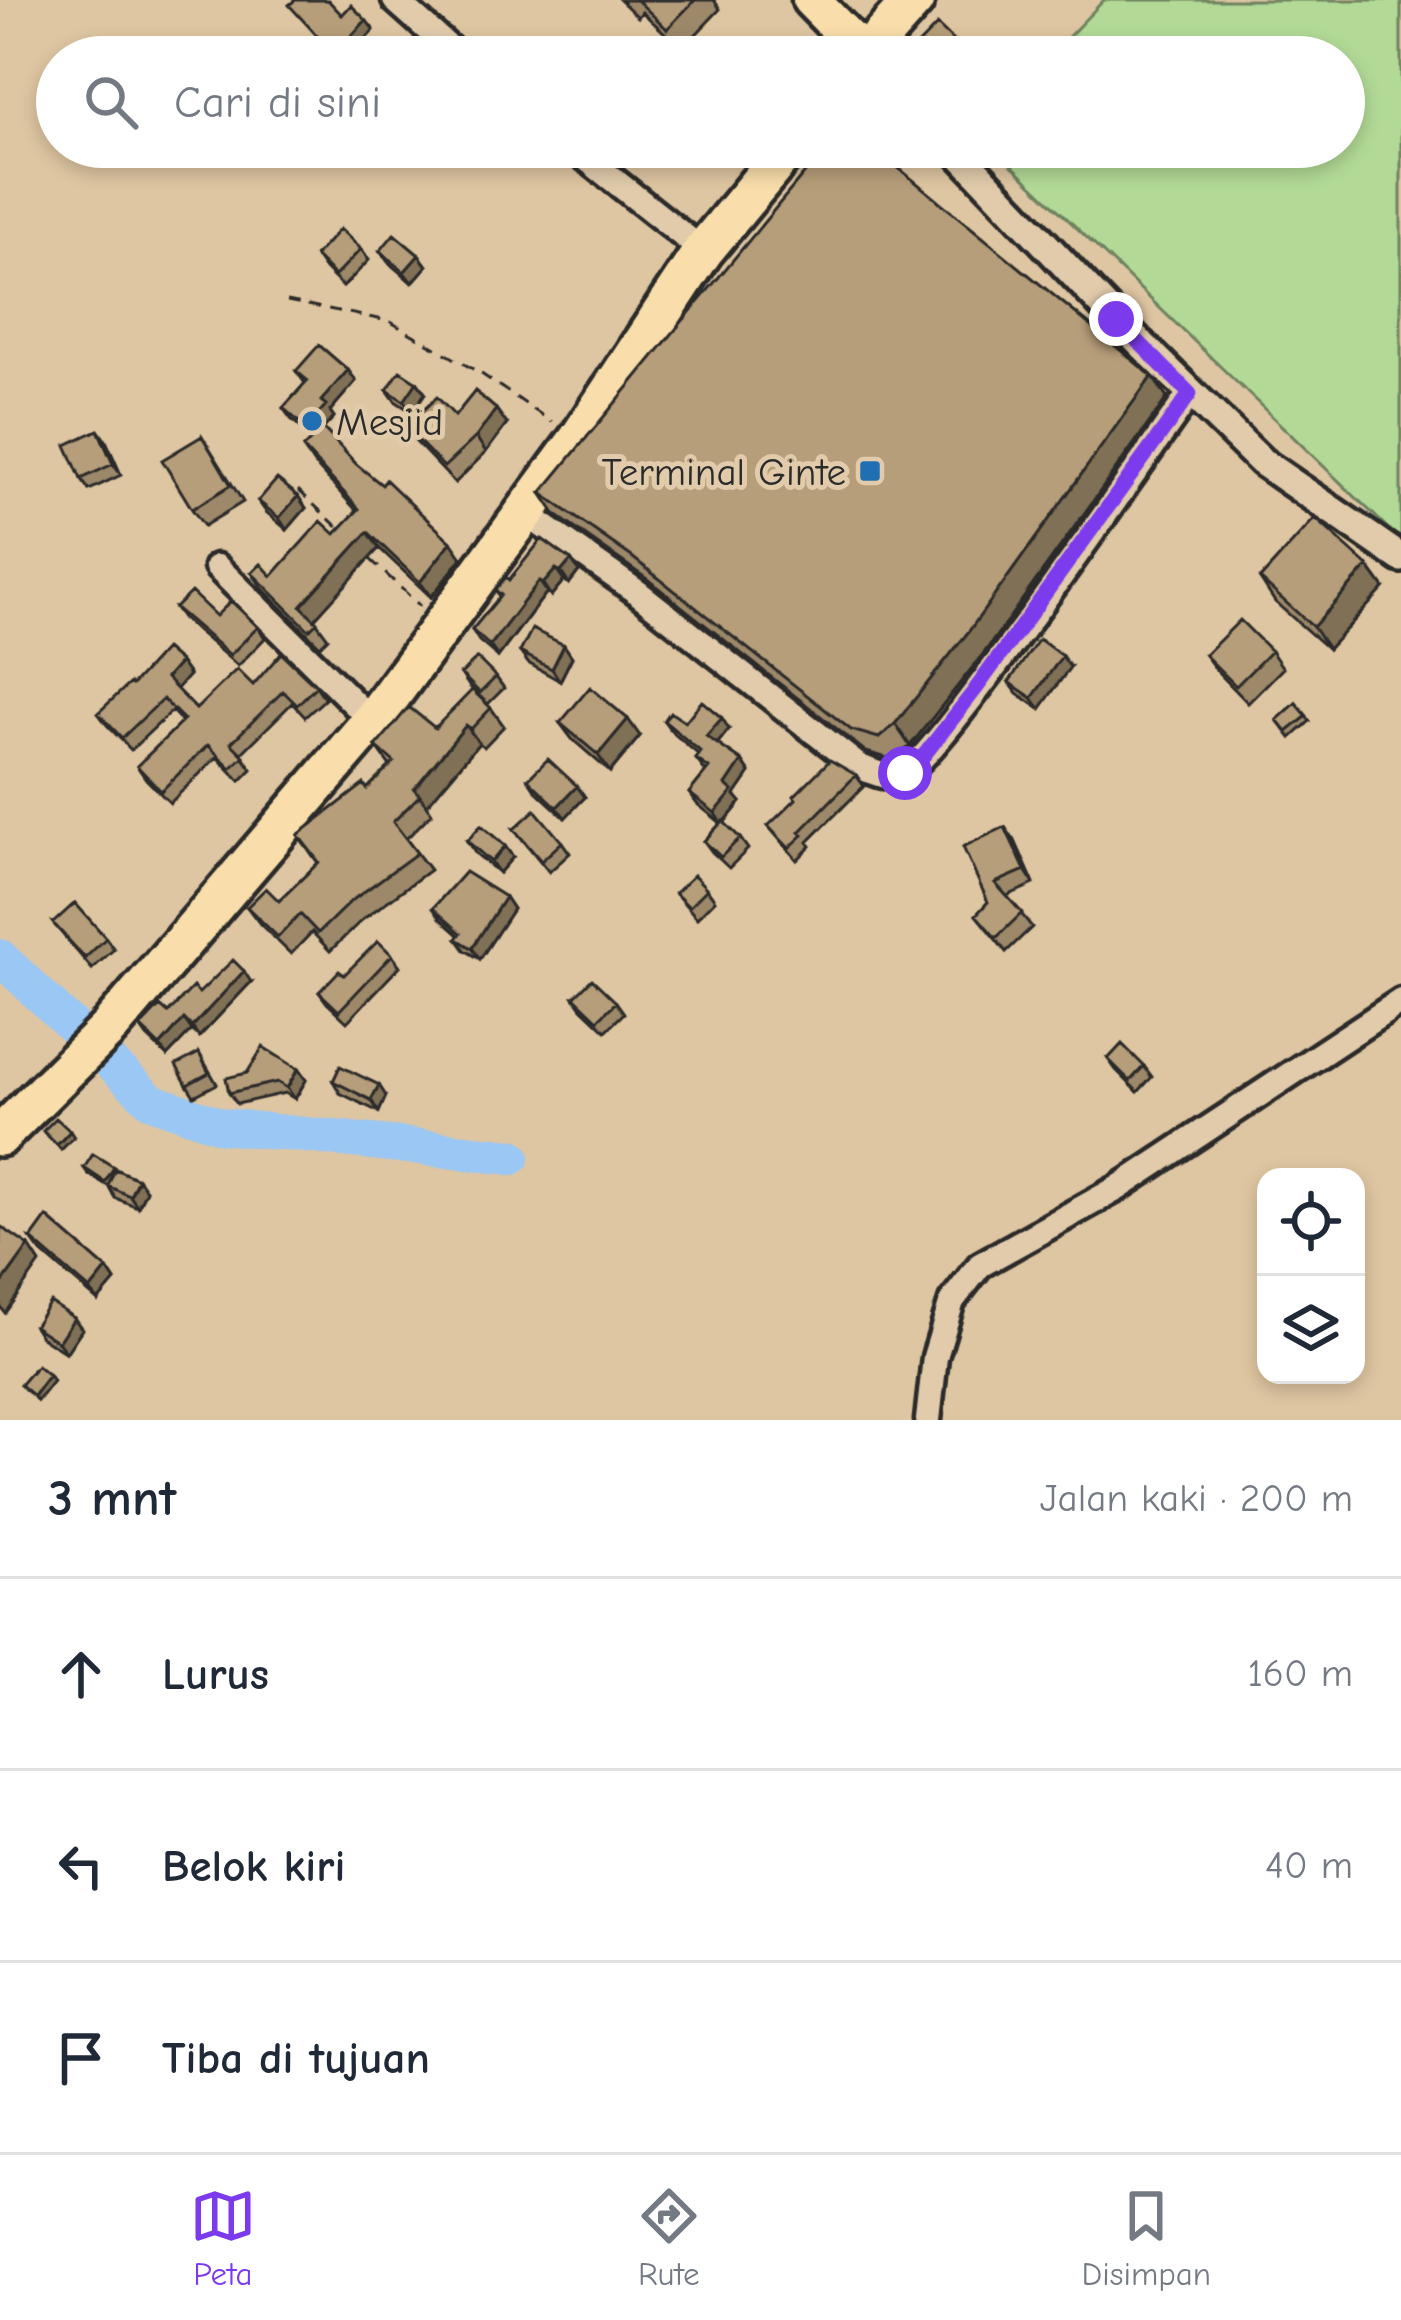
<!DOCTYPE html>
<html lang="id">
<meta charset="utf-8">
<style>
:root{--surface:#fff;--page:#f2f2f3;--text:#1f2937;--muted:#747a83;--line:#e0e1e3;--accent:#7c3aed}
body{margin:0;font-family:"Comic Neue",sans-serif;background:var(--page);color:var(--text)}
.controls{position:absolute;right:36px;bottom:36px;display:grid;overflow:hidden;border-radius:24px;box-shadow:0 6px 18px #0003}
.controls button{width:108px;height:108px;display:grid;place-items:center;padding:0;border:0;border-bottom:3px solid var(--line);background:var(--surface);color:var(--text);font:60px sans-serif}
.stop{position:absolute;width:36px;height:36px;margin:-27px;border:9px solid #7c3aed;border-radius:50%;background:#fff}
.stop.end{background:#7c3aed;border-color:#fff;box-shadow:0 3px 12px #0008}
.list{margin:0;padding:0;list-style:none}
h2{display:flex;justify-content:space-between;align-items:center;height:156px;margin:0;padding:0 48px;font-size:51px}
h2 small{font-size:39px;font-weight:400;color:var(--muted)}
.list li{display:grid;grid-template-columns:78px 1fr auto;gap:36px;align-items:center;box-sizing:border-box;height:192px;padding:0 48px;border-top:3px solid var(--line)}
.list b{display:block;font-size:45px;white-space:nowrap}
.list em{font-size:39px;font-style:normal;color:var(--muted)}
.icon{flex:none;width:66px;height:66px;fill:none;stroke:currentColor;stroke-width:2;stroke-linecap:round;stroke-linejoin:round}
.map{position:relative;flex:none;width:1401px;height:1420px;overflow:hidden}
.search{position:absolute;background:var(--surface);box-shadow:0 6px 18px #0003;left:36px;right:36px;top:36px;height:132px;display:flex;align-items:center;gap:30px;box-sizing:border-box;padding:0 42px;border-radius:66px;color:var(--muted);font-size:45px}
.sheet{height:732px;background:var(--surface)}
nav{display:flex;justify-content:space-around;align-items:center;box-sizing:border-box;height:168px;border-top:3px solid var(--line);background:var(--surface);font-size:33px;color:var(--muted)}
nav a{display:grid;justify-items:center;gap:6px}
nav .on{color:var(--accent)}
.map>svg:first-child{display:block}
.green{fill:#b2da96;stroke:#6e8260;stroke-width:3}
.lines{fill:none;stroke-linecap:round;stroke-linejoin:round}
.river{stroke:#9ac7f4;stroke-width:36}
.minor-casing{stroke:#2b2b2b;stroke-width:33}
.tertiary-casing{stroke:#2b2b2b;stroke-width:36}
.primary-casing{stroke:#2b2b2b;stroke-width:45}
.trunk-casing{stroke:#2b2b2b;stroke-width:48}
.path{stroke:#2b2b2b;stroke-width:3;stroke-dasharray:12 9;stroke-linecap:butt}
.minor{stroke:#e1cbab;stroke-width:24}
.tertiary{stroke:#e1cbab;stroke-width:27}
.primary{stroke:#f9deab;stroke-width:36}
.trunk{stroke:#f9deab;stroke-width:39}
.wall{fill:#9d8869;stroke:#2b2b2b;stroke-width:3}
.shaded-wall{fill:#806f55;stroke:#2b2b2b;stroke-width:3}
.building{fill:#b79e7a;stroke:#2b2b2b;stroke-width:3}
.route{stroke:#7c3aed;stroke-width:15}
.poi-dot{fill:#1f6fb2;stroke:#e1cbab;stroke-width:4.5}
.labels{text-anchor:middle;stroke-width:10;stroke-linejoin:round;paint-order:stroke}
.poi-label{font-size:39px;fill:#2b2b2b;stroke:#e1cbab;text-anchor:start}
</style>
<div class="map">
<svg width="1401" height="1420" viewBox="0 0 1401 1420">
<rect width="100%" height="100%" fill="#dfc6a2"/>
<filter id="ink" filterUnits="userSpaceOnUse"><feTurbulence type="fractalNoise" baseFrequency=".00833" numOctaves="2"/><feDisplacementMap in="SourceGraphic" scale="24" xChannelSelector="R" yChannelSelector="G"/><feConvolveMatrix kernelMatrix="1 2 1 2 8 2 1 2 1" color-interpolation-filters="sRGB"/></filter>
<g filter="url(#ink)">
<path class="green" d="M1104 0H1401V541L993 147H1344V57H1049Z"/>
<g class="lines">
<path class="river" d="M0 957 151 1101 222 1126 512 1157"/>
<defs>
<path id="minor" d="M395 0 459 57
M572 147 703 251
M525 513 637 592 858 766C871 771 887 780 902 775 935 763 1152 446 1190 394
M217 567 372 721
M928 1420 935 1357 952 1301 980 1265 1118 1188 1401 1001"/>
<path id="tertiary" d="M953 147 1116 319 1262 462 1401 558"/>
<path id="primary" d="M811 0 865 55"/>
<path id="trunk" d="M863 57 914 0
M0 1136 110 1027 372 721 579 439 703 251 789 147"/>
</defs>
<use href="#minor" class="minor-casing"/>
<use href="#tertiary" class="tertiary-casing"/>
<use href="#primary" class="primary-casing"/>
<use href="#trunk" class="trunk-casing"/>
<path class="path" d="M287 301 389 321 480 373 552 422
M298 490 342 531
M370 559 420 606"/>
<use href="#minor" class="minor"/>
<use href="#tertiary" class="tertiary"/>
<use href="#primary" class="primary"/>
<use href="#trunk" class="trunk"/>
</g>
<path class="wall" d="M620 0H714L720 9 682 49 642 12 638 17Z
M361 249 369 260 343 287 323 267 315 256Z
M380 251 419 255 427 266 412 283 388 262Z
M348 370 356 381 330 411 334 417 323 428 356 464 462 558 431 597 379 548 314 619 328 638 320 646 263 589 252 573 272 576 335 534 357 511 314 464 303 448 313 438 291 419 283 408 305 383 296 371Z
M1152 376 1167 398 984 653 910 746 894 760 866 752 647 579 556 515 541 493Z
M417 382 425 393 412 412 395 401 387 390Z
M455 416 507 424 486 452 455 483 416 442 405 427Z
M202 436 243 502 204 526 192 509Z
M106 441 121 475 89 490 81 479Z
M298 496 306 508 287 530 266 512 258 501Z
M571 560 579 571 569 584 564 580 551 596 547 592 498 657 479 641 472 630 500 597 495 590 509 580Z
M1260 579 1384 588 1328 649 1275 602Z
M175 608 258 627 265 638 238 666 183 619Z
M564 645 572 657 560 681 528 663 520 652Z
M1271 651 1283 668 1248 703 1217 671 1205 655Z
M180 662 189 675 176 689 196 709 253 685 316 686 325 699 305 717 292 703 241 754 252 769 240 781 217 757 170 803 146 779 137 766 182 722 172 711 131 750 107 725 98 713 132 685Z
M1070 667 1040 709 1017 693 1009 682Z
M461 674 496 677 504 688 488 704 469 686Z
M1296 703 1310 721 1291 738 1277 720Z
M491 708 504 726 484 747 479 743 427 805 432 813 406 839 430 870 362 920 330 951 312 932 291 954 260 924 247 907 279 901 318 863 298 835 367 789 390 766 376 746Z
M664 721 685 722 729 729 717 744 742 761 750 773 735 795 741 802 724 823 740 838 748 849 729 868 712 852 704 841 721 823 697 804 689 793 706 772 696 759 699 755 672 732Z
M560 723 640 736 610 772 572 739Z
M856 775 864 786 808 842 811 846 797 860 768 826Z
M528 779 577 786 585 797 565 818 536 791Z
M514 829 562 842 570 853 549 872Z
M467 841 513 857 499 873 475 853Z
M1015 841 1034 884 1007 896 1032 927 1006 952 976 915 988 902Z
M707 889 715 900 697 918 675 893Z
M505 897 513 909 480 959 465 950 457 939 460 936 441 919 433 908Z
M53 923 106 938 114 949 92 969Z
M392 955 400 966 347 1022 327 1003 319 992 344 975Z
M251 982 199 1037 192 1030 167 1056 147 1037 140 1027 168 1013 199 993Z
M574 997 616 1002 624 1013 606 1031 582 1008Z
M199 1053 217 1084 194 1096 187 1085Z
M1108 1059 1144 1066 1152 1077 1138 1092 1116 1070Z
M298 1069 306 1080 295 1099 285 1093 237 1104 229 1093Z
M333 1081 386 1096 379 1112 340 1093Z
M84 1168 116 1169 146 1190 138 1207 115 1198 108 1186 88 1174Z
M31 1239 107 1269 115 1281 98 1301 39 1250Z
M34 1326 82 1329 66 1353 41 1337Z"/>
<path class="shaded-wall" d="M366 20 374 30 349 57H332Z
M419 255 427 266 412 283 404 272Z
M348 370 356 381 330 411 334 417 314 439 306 428 321 401Z
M1152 376 1167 398 984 653 910 746 895 724Z
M417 382 425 393 412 412 404 401Z
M496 409 507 424 486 452 476 437Z
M98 430 106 441 121 475 113 464Z
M298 496 306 508 287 530 279 518Z
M368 532 379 548 312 622 301 606Z
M451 542 462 558 431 597 420 582Z
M571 560 579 571 569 584 561 572Z
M1368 566 1384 588 1328 649 1313 627Z
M556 569 564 580 551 596 543 584Z
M539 581 547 592 498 657 490 646Z
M564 645 572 657 560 681 552 669Z
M1062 656 1070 667 1040 709 1032 698Z
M180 662 189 675 175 691 166 678Z
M722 718 729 729 714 748 706 736Z
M628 719 640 736 610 772 598 755Z
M466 725 479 743 427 805 414 789Z
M742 761 750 773 735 795 741 802 722 825 715 813 726 785Z
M577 786 585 797 565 818 557 807Z
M1005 827 1015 841 1034 884 1025 870Z
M505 846 513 857 499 873 491 862Z
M505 897 513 909 480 959 472 948Z
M244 971 251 982 199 1037 192 1027Z
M184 1019 192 1030 167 1056 160 1046Z
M298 1069 306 1080 295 1099 287 1088Z
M379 1085 386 1096 379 1112 371 1100Z
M70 1131 74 1137 61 1150 57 1145Z
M138 1179 146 1190 138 1207 130 1196Z
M29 1246 40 1263 5 1313 0 1306V1286Z
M107 1269 115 1281 98 1301 90 1290Z
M74 1318 82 1329 66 1353 58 1342Z
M49 1375 53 1381 37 1401 33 1396Z"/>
<path class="building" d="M295 0H328L342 15 351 5 366 20 332 57H323L313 47 321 40 289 5Z
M637 0H695L667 29Z
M937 25 963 50 956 57H906Z
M384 48 394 57H377Z
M826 147H873L1152 376 969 631 895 724 879 738 851 730 632 557 541 493Z
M340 229 361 249 335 276 315 256Z
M394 234 419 255 404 272 380 251Z
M319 345 348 370 321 401 326 405 306 428 283 408 308 381 296 371Z
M400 371 417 382 404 401 387 390Z
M475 391 496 409 476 437 444 467 405 427 437 397 455 416Z
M323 428 356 464 382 485 386 480 451 542 420 582 368 532 301 606 317 622 309 630 252 573 261 564 272 576 321 521 335 534 359 509 303 448Z
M98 430 113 464 81 479 66 445Z
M202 436 231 485 192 509 162 460Z
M277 479 298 496 279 518 258 501Z
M1315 518 1368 566 1313 627 1260 579Z
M542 539 571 560 561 572 556 569 543 584 539 581 490 646 472 630 501 595 495 590 506 577 509 580Z
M191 592 216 616 231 601 258 627 230 655 175 608Z
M1240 620 1271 651 1236 686 1205 655Z
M532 629 564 645 552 669 520 652Z
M1039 639 1062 656 1032 698 1009 682Z
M165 649 180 662 166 678 196 709 237 669 253 685 281 653 316 686 297 705 283 691 231 743 244 756 231 768 208 745 161 791 137 766 184 720 163 699 122 738 98 713 130 683 132 685Z
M477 658 496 677 480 693 461 674Z
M590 687 628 719 598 755 560 723Z
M472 690 491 708 471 729 466 725 414 789 420 795 393 822 417 853 350 902 318 933 300 914 278 937 247 907 266 888 279 901 319 862 298 835 364 784 367 789 394 762 376 746 409 707 435 728Z
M702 701 722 718 706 736 742 761 726 785 733 791 715 813 689 793 709 768 696 759 701 752 664 721 670 712 685 722Z
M1296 703 1307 716 1287 732 1277 720Z
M548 759 577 786 557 807 528 779Z
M830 760 856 775 800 832 803 835 789 848 768 826 796 799 794 796Z
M535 810 562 842 541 861 514 829Z
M723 821 740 838 721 857 704 841Z
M481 825 505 846 491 862 467 841Z
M1005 827 1025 870 995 883 1022 913 996 938 976 915 988 902 963 847Z
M465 872 505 897 472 948 457 939 461 933 433 908Z
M694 875 707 889 689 907 675 893Z
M75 903 106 938 85 958 53 923Z
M378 941 392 955 339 1011 319 992 339 971 344 975Z
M233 960 244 971 192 1027 184 1019 160 1046 140 1027 160 1006 168 1013 193 987 199 993Z
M592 979 616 1002 598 1020 574 997Z
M1122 1044 1144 1066 1130 1081 1108 1059Z
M263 1047 298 1069 287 1088 277 1082 229 1093 226 1078 247 1073Z
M199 1053 209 1073 187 1085 176 1065Z
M340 1066 379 1085 371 1100 333 1081Z
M56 1118 70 1131 57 1145 43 1131Z
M93 1154 114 1167 105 1182 84 1168Z
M115 1169 138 1179 130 1196 108 1186Z
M47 1217 107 1269 90 1290 31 1239Z
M0 1226 29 1246 0 1286Z
M50 1302 74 1318 58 1342 34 1326Z
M37 1365 49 1375 33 1396 20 1385Z"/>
</g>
<g class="lines" filter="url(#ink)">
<path class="route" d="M905 773 925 754 975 690 1190 394 1116 319"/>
</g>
<g class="poi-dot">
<circle cx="312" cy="421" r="12"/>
<rect x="858" y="459" width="24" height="24" rx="6"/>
</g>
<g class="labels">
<g class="poi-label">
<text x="336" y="435">Mesjid</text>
<text x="846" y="485" text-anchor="end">Terminal Ginte</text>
</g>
</g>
</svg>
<div class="controls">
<button><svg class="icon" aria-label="locate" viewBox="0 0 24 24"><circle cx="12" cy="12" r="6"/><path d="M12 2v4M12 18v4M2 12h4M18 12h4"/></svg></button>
<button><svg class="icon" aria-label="layers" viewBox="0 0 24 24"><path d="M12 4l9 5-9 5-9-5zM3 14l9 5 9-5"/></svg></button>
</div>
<div class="stop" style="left:905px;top:773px"></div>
<div class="stop end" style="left:1116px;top:319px"></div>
<div class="search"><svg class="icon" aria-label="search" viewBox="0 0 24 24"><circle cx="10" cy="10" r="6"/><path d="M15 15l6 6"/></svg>Cari di sini</div>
</div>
<section class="sheet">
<h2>3 mnt<small>Jalan kaki · 200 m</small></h2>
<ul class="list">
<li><svg class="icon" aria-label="ahead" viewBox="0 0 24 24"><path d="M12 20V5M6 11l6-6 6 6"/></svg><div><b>Lurus</b></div><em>160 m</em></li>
<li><svg class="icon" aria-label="left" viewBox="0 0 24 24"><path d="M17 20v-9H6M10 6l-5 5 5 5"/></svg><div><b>Belok kiri</b></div><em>40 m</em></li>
<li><svg class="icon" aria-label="arrive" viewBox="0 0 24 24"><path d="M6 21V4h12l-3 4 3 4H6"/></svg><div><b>Tiba di tujuan</b></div></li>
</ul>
</section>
<nav>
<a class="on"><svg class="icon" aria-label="map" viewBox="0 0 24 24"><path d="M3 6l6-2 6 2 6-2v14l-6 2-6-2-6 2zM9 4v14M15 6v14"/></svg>Peta</a>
<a><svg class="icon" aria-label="directions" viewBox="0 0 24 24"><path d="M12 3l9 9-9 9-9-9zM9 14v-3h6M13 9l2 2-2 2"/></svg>Rute</a>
<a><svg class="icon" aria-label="saved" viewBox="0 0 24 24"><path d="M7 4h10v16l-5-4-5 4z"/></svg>Disimpan</a>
</nav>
